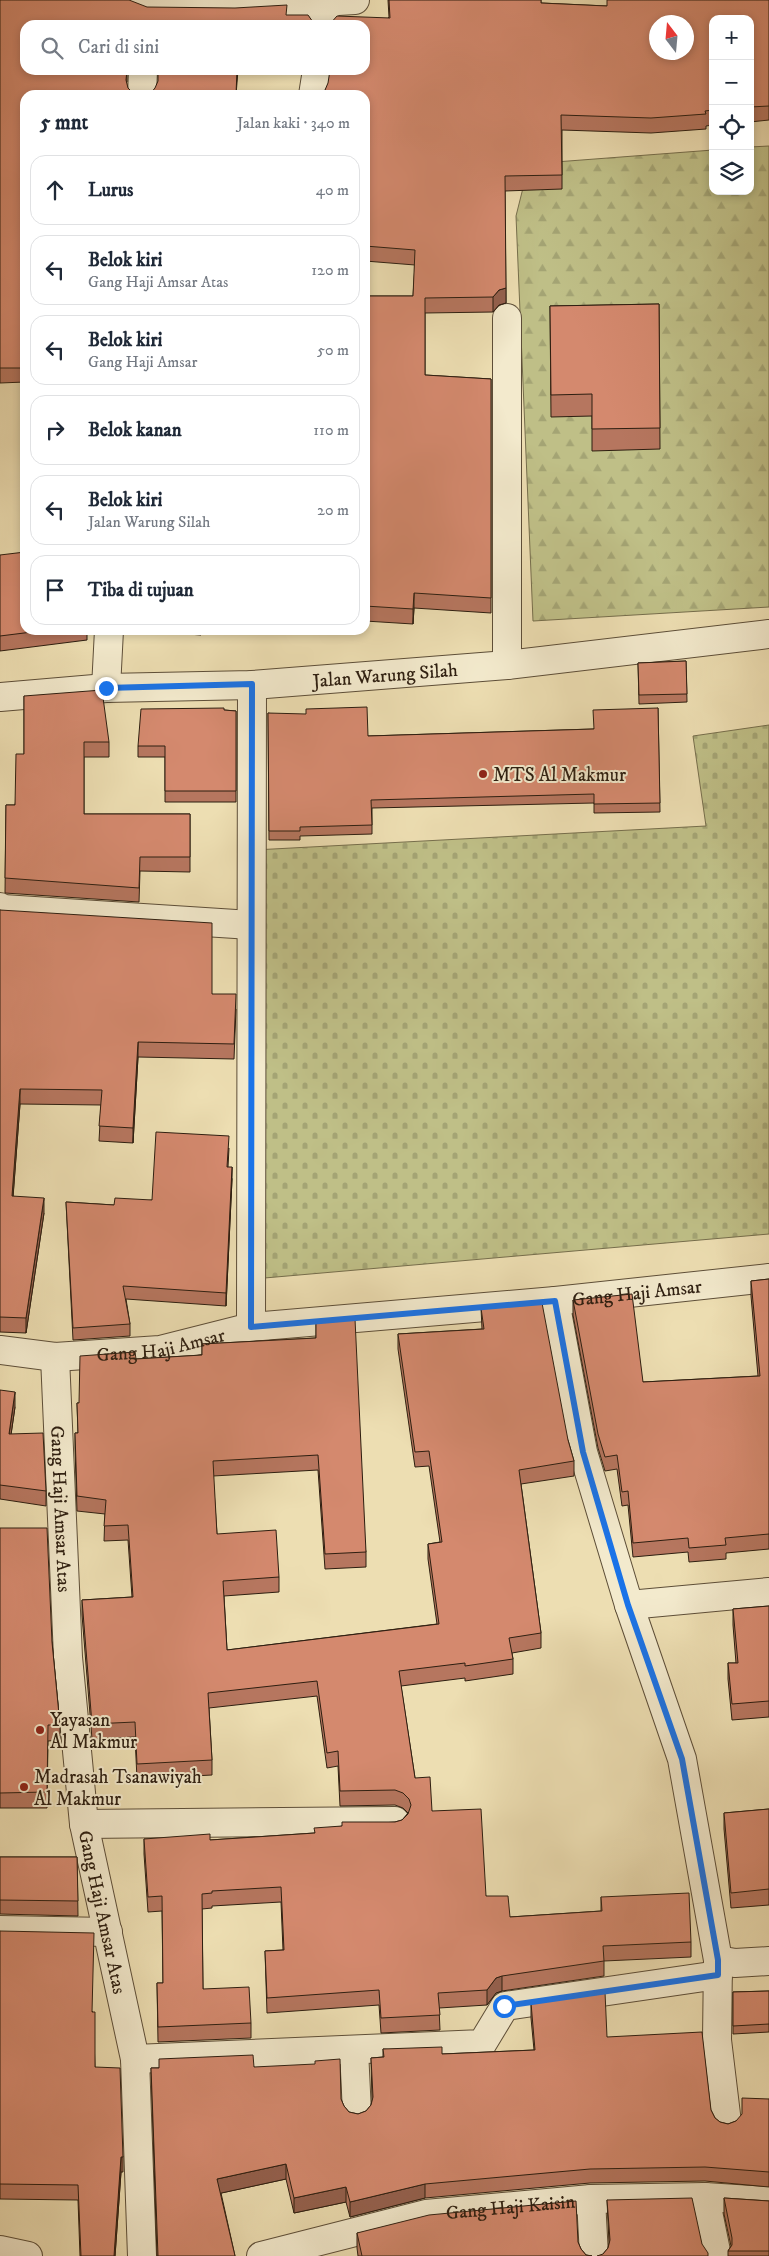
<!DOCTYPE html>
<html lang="id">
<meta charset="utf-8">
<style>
:root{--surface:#fff;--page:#f2f2f3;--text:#1f2937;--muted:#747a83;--line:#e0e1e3}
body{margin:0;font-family:"IM FELL DW Pica",serif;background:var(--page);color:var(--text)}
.controls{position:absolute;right:15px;top:15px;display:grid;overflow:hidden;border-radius:10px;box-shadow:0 2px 8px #0003}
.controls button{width:45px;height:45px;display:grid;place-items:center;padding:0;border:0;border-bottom:1px solid var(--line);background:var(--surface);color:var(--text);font:25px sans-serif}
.compass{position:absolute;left:649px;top:15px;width:45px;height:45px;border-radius:50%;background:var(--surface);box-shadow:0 2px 8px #0003;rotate:344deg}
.stop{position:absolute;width:15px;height:15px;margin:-11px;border:4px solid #1a73e8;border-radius:50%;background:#fff}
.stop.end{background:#1a73e8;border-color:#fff;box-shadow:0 1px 5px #0008}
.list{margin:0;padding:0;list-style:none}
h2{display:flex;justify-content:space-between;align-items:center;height:65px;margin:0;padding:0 20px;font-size:21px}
h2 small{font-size:16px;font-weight:400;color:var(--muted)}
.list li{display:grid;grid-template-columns:32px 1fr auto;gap:15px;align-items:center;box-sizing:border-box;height:70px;margin:0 10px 10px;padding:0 10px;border:1px solid var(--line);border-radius:15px}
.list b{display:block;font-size:19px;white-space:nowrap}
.list p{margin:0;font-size:16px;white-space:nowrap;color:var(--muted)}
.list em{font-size:16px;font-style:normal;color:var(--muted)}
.icon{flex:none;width:28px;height:28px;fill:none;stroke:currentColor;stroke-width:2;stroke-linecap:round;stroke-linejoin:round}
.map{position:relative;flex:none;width:769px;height:2256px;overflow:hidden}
.search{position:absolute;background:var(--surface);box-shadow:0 2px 8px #0003;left:20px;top:20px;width:350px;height:55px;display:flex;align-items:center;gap:12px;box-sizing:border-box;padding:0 18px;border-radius:15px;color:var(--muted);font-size:19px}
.panel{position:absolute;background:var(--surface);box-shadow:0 2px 8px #0003;left:20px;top:90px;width:350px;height:545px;border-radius:15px}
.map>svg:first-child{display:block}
.forest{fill:url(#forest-firs);stroke:#766e4c}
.cemetery{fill:url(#cemetery-stones);stroke:#766e4c}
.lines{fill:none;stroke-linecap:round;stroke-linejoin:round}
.minor-casing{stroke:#5d4e38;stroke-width:30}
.minor{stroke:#f3eacd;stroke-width:28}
.wall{fill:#b6765f;stroke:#2d1e10}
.shaded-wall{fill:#94604d;stroke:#2d1e10}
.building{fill:#d4896e;stroke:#2d1e10;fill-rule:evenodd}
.route{stroke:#1a73e8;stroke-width:6}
.poi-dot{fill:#8f2418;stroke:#f3eacd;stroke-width:2}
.labels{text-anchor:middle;stroke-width:4;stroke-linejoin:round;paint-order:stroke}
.street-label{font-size:19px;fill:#2d1e10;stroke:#f3eacd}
.poi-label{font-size:19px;fill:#2d1e10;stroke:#f3eacd;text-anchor:start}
</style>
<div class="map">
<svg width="769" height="2256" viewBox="0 0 769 2256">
<defs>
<pattern id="forest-firs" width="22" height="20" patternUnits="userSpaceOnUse" patternTransform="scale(1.25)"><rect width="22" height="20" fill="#bfbf87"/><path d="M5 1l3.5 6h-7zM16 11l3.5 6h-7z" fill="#a4a474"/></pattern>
<pattern id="cemetery-stones" width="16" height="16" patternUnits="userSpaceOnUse" patternTransform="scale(1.25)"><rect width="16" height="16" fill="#bfbf87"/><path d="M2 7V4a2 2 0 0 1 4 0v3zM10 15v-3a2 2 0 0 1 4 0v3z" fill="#a4a474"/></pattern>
</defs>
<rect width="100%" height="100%" fill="#eddeb2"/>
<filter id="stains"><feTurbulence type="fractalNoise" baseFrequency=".004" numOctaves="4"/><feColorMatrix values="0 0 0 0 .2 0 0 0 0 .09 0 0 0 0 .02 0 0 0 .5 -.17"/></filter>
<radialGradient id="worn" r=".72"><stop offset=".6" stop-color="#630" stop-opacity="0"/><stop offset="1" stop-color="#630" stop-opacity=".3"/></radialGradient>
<path class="forest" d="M769 146V607L533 621 516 216 529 164 713 150V191H750V147Z"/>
<path class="cemetery" d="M769 725V1234L253 1279 254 850 706 826 693 736Z"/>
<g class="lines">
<defs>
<g id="minor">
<path d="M132 0 147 6 235 7 355 0"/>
<path d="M323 25 326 2"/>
<path d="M142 95 143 70"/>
<path d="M313 95 317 70"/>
<path d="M507 318V665"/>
<path d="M106 688 109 630"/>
<path id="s1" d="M0 697 106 688 252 685 507 665 769 634"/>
<path d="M0 907 3 909 251 925"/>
<path d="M555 1301 583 1452 629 1605 682 1759 718 1960 735 1963 769 1961"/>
<path d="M251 1327 252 685"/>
<path id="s2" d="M0 1350 55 1357 160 1350 251 1327 555 1301 769 1278"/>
<path id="s3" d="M55 1357 68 1657 84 1824 135 2059 142 2256"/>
<path d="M629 1605 769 1592"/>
<path d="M84 1824 395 1821"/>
<path d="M0 1930 108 1932"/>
<path d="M718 1960 717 2040 727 2123"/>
<path d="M354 2050 357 2113"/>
<path d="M135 2059 482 2044 505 2006 718 1975"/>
<path d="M705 2197 717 2256"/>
<path d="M591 2199 594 2256"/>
<path d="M0 2250 28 2256"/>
<path id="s4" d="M261 2256 426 2214 591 2199 705 2197 769 2201"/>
</g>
</defs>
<use href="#minor" class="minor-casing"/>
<use href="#minor" class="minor"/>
</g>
<path class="wall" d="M0 0 25 25 127 70V82L25 95V382L0 383Z
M388 0H541V3L607 6 769 0V120L750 122V19H713V125L706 126V129L651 133 562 130V189L505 191 506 303 499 305 493 312 425 313V375L491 379V613L414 608 413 624 365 621V296H413L415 265 365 261V95L325 90 389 17Z
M271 70H301V71Z
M659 304 660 449 592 451V416L551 417 550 306Z
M0 555 25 630H87V640L0 651Z
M148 630H202L201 635 148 631Z
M686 661 687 702 639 704 638 663Z
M24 696 109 742V757H84V814H190V872L140 871 139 902 5 893 6 805H15L24 754Z
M658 708 660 812 594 813V803L372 808V834L300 836V840H269L268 713 368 736 593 729Z
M224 710 236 711V802H165V757H138V746Z
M0 910 212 994 236 1009 234 1059 138 1057 133 1143 99 1141 101 1105 20 1104 13 1196 44 1213 26 1333 0 1332Z
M229 1148 228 1167 232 1179 226 1306 126 1299 130 1324V1336L73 1340 66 1202 114 1205 152 1200Z
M769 1279V1549L726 1553V1559L689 1562 688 1552 633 1557 628 1505 622 1506 617 1469 605 1471 598 1448 573 1315V1300L643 1382 758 1376 751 1296V1281Z
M481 1308 568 1440 574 1461V1476L521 1484 541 1633V1648L512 1653 513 1659V1674L465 1681V1678L401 1686 415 1778 432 1811 486 1896 510 1917 601 1911V1897L691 1942V1957L604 1961V1976L502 1991 496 1993 487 2005 439 2008 440 2030 381 2033 379 2005 267 2013 265 1951 283 1950 281 1902 212 1906V1908L202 1909 203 1989 251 2023V2038L158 2042 157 1983H163L162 1911 148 1912 144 1854V1839L210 1840 314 1833 342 1826 395 1822 402 1820 408 1813 403 1808 395 1805 340 1806 338 1766 327 1768 317 1696 209 1708 212 1760V1775L137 1779 135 1737 92 1739 82 1615V1600L132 1597 128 1540 104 1541 105 1514 77 1511 75 1448V1433H78L77 1403H79L136 1359 202 1355V1344L316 1338V1322L366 1552V1567L325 1569 318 1470 213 1476 217 1534 279 1577V1592L224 1596 227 1650 437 1624 428 1559V1544L440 1542 429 1466 415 1467 398 1349V1334L482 1329Z
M0 1390 15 1407 11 1434 46 1491V1506L0 1499Z
M0 1528 52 1642 60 1725V1740L48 1741 47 1808H0Z
M769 1606V1717L732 1720 728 1679V1663H736L733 1625V1609Z
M769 1809V1905L731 1908 724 1829V1813Z
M0 1857H77L78 1916 0 1914Z
M0 1931 93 2012 95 2067 123 2157V2172H121L115 2256H80L78 2200 0 2199Z
M769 1991V2032L733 2034V1992Z
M531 2003 607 2037 711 2110 715 2118 720 2122 728 2124 736 2121 769 2099V2187L705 2181 590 2183 425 2198 350 2217 346 2202 294 2213 286 2179 221 2193 235 2256H157L151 2068 254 2067 341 2099 344 2106 349 2112 358 2114 366 2111 371 2105 372 2100 371 2058 383 2057V2049L442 2054 534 2050 531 2018Z
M724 2198 769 2201V2256H728V2251L731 2246 724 2214Z
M607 2200 702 2244 603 2254 608 2248 609 2243Z
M357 2233 578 2242 581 2249 586 2255 592 2256H358L357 2248Z"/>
<path class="shaded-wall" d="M237 70H238L236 95Z
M506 288V303L499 305 493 312V297L499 290Z
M414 593V608L413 624V609Z
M138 1042V1057L133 1143V1128Z
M20 1089V1104L12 1211V1196Z
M232 1167V1179L226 1306V1293Z
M44 1198V1213L26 1333V1318Z
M15 1392V1407L9 1449V1434Z
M502 1976V1991L496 1993 487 2005V1990L496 1978Z
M121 2157V2172L115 2256H114Z
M286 2164V2179L217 2194V2179Z
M425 2184V2198L350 2217V2202Z
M346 2187V2202L294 2213V2198Z"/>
<path class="building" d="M0 0H129L147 7 235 8 287 5 286 15H308L313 22 319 25H25V70H127L126 80 128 88 133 93 138 95H25V368H0Z
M389 0H541V3L607 6V0H769V106L750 107V19H713V110L705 111 706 114 651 118 561 115 562 175 505 176 506 288 499 290 493 297 425 298V375L491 379V598L414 593 413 609 365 606V296H413L415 250 365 246V95H320L325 90 328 83 330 70H365V25H327H329L337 16 390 18ZM656 22H686V52H656Z
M158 70H237L236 95H145L150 94 155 88 158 81Z
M659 304 660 428 592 429V394L551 395 550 306Z
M25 552V630H48L0 636V555Z
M686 661 687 694 639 695 638 663Z
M102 690 109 742H84V814H190V857H140L139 888 5 878 6 805H15L16 754H24V696Z
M367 707 368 736 594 729 593 710 658 708 660 803 594 804V794L371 800 372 825 300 827V831H269L268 713 306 714V709Z
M224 708V710L236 711V791H165V746H138L141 709Z
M0 910 212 923V994H236L234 1044 138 1042 133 1128 99 1126 102 1090 20 1089 12 1196 44 1198 26 1318 0 1317Z
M156 1132 229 1136 227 1167H232L226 1293 123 1286 130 1324 73 1328 66 1202 114 1205 115 1198 152 1200Z
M769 1279V1534L725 1538 726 1545 689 1548 688 1538 633 1543 628 1491 622 1492 617 1455 605 1457 598 1434 573 1300 632 1294 643 1382 760 1376 751 1281Z
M542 1303 568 1440 574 1461 519 1470 541 1633 509 1638 513 1659 465 1666V1663L399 1671 415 1778 430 1777 432 1811 481 1809 486 1896H508L510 1917 602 1911 601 1897 689 1893 691 1942 603 1946 604 1961 502 1976 496 1978 487 1990 438 1993 440 2015 381 2018 379 1990 267 1998 265 1951 284 1950 281 1887 212 1891V1893L202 1894 203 1989 249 1987 251 2023 158 2027 157 1983H163L162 1896 148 1897 144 1839 210 1834V1840L315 1833 314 1828 342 1826V1822H395L402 1820 408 1814 411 1805 409 1799 403 1793 395 1790 340 1791 338 1751 327 1753 317 1681 208 1693 212 1760 137 1764 135 1722 92 1724 82 1600 133 1597 128 1525 104 1526 106 1500 77 1496 75 1433H78L77 1403H79L80 1356 135 1352 136 1359 202 1355V1344L316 1338V1322L355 1319 366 1552 325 1554 318 1455 213 1461 217 1534 276 1530 279 1577 223 1581 227 1650 439 1624 428 1544 442 1542 429 1451 415 1452 398 1334 484 1329 481 1308Z
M0 1390 15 1392 9 1434 43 1433 46 1491 0 1485Z
M0 1528H47L52 1642 60 1725H48L47 1792 0 1793Z
M769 1606V1701L732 1704 728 1663H738L733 1609Z
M769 1809V1889L731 1893 724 1813Z
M0 1857H77L78 1901 0 1900Z
M0 1931 94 1933 92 2012H95V2067L120 2068 123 2157H121L114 2256H81L78 2185 0 2184Z
M769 1991V2024L733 2026V1992Z
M605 1992 607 2037 702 2032 711 2110 715 2118 720 2122 728 2124 736 2121 742 2114V2098L769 2099V2172L705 2167 590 2169 425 2184 350 2202 346 2187 294 2198 286 2164 217 2179 235 2256H158L151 2068H159V2059L253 2055 254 2067 315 2064V2061L340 2059 341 2099 344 2106 349 2112 358 2114 366 2111 371 2105 373 2097 371 2058 384 2057 383 2049 442 2047V2054L535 2050 531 2003Z
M692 2198 702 2244 708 2253V2256H597L603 2254 608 2248 610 2240 607 2200Z
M724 2198 769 2201V2251H728L732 2245V2238Z
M576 2201 578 2242 581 2249 586 2255 592 2256H362L357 2233 429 2215Z"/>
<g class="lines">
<path class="route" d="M106 688 252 684 251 1327 555 1301 583 1452 628 1605 682 1759 718 1960V1975L504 2006"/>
</g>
<g class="poi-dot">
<circle cx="483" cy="774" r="5"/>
<circle cx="40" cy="1730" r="5"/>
<circle cx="24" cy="1787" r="5"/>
</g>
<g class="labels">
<g class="street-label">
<text dy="7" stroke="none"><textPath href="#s1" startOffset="386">Jalan Warung Silah</textPath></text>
<text dy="7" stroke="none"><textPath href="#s2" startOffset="642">Gang Haji Amsar</textPath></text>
<text dy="7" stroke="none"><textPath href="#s2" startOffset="162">Gang Haji Amsar</textPath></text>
<text dy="7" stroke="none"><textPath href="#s3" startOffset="152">Gang Haji Amsar Atas</textPath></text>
<text dy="7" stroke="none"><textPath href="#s3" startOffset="558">Gang Haji Amsar Atas</textPath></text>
<text dy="7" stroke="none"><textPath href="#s4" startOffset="255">Gang Haji Kaisin</textPath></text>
</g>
<g class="poi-label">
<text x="493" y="781">MTS Al Makmur</text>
<text x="50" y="1726">Yayasan<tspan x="50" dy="22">Al Makmur</tspan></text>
<text x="34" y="1783">Madrasah Tsanawiyah<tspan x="34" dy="22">Al Makmur</tspan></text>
</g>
</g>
<rect width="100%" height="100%" filter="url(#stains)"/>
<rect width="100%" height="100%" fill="url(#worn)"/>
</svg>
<div class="controls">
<button>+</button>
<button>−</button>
<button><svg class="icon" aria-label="locate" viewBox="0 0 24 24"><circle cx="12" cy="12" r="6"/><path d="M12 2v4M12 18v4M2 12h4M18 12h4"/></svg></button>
<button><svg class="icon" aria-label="layers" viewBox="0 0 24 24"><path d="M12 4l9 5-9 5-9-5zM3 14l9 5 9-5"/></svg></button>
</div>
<svg class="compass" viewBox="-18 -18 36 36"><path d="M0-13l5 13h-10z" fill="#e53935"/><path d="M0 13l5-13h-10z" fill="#747a83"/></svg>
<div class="stop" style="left:504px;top:2006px"></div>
<div class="stop end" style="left:106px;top:688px"></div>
<div class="search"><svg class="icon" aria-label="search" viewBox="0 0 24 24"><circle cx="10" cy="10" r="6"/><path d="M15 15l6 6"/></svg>Cari di sini</div>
<section class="panel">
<h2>5 mnt<small>Jalan kaki · 340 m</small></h2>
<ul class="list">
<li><svg class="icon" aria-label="ahead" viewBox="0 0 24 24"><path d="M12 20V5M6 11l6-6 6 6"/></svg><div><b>Lurus</b></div><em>40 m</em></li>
<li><svg class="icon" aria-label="left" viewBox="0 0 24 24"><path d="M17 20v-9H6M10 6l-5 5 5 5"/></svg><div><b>Belok kiri</b><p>Gang Haji Amsar Atas</p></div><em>120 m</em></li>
<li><svg class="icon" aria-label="left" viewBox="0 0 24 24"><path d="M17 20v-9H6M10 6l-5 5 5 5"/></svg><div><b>Belok kiri</b><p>Gang Haji Amsar</p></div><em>50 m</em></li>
<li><svg class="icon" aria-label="right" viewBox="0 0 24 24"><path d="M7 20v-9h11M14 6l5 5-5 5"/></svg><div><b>Belok kanan</b></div><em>110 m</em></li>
<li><svg class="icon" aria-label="left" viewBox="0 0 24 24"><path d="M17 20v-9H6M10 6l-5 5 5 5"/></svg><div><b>Belok kiri</b><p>Jalan Warung Silah</p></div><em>20 m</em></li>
<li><svg class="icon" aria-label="arrive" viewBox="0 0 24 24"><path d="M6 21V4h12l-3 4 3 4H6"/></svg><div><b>Tiba di tujuan</b></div></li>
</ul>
</section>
</div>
